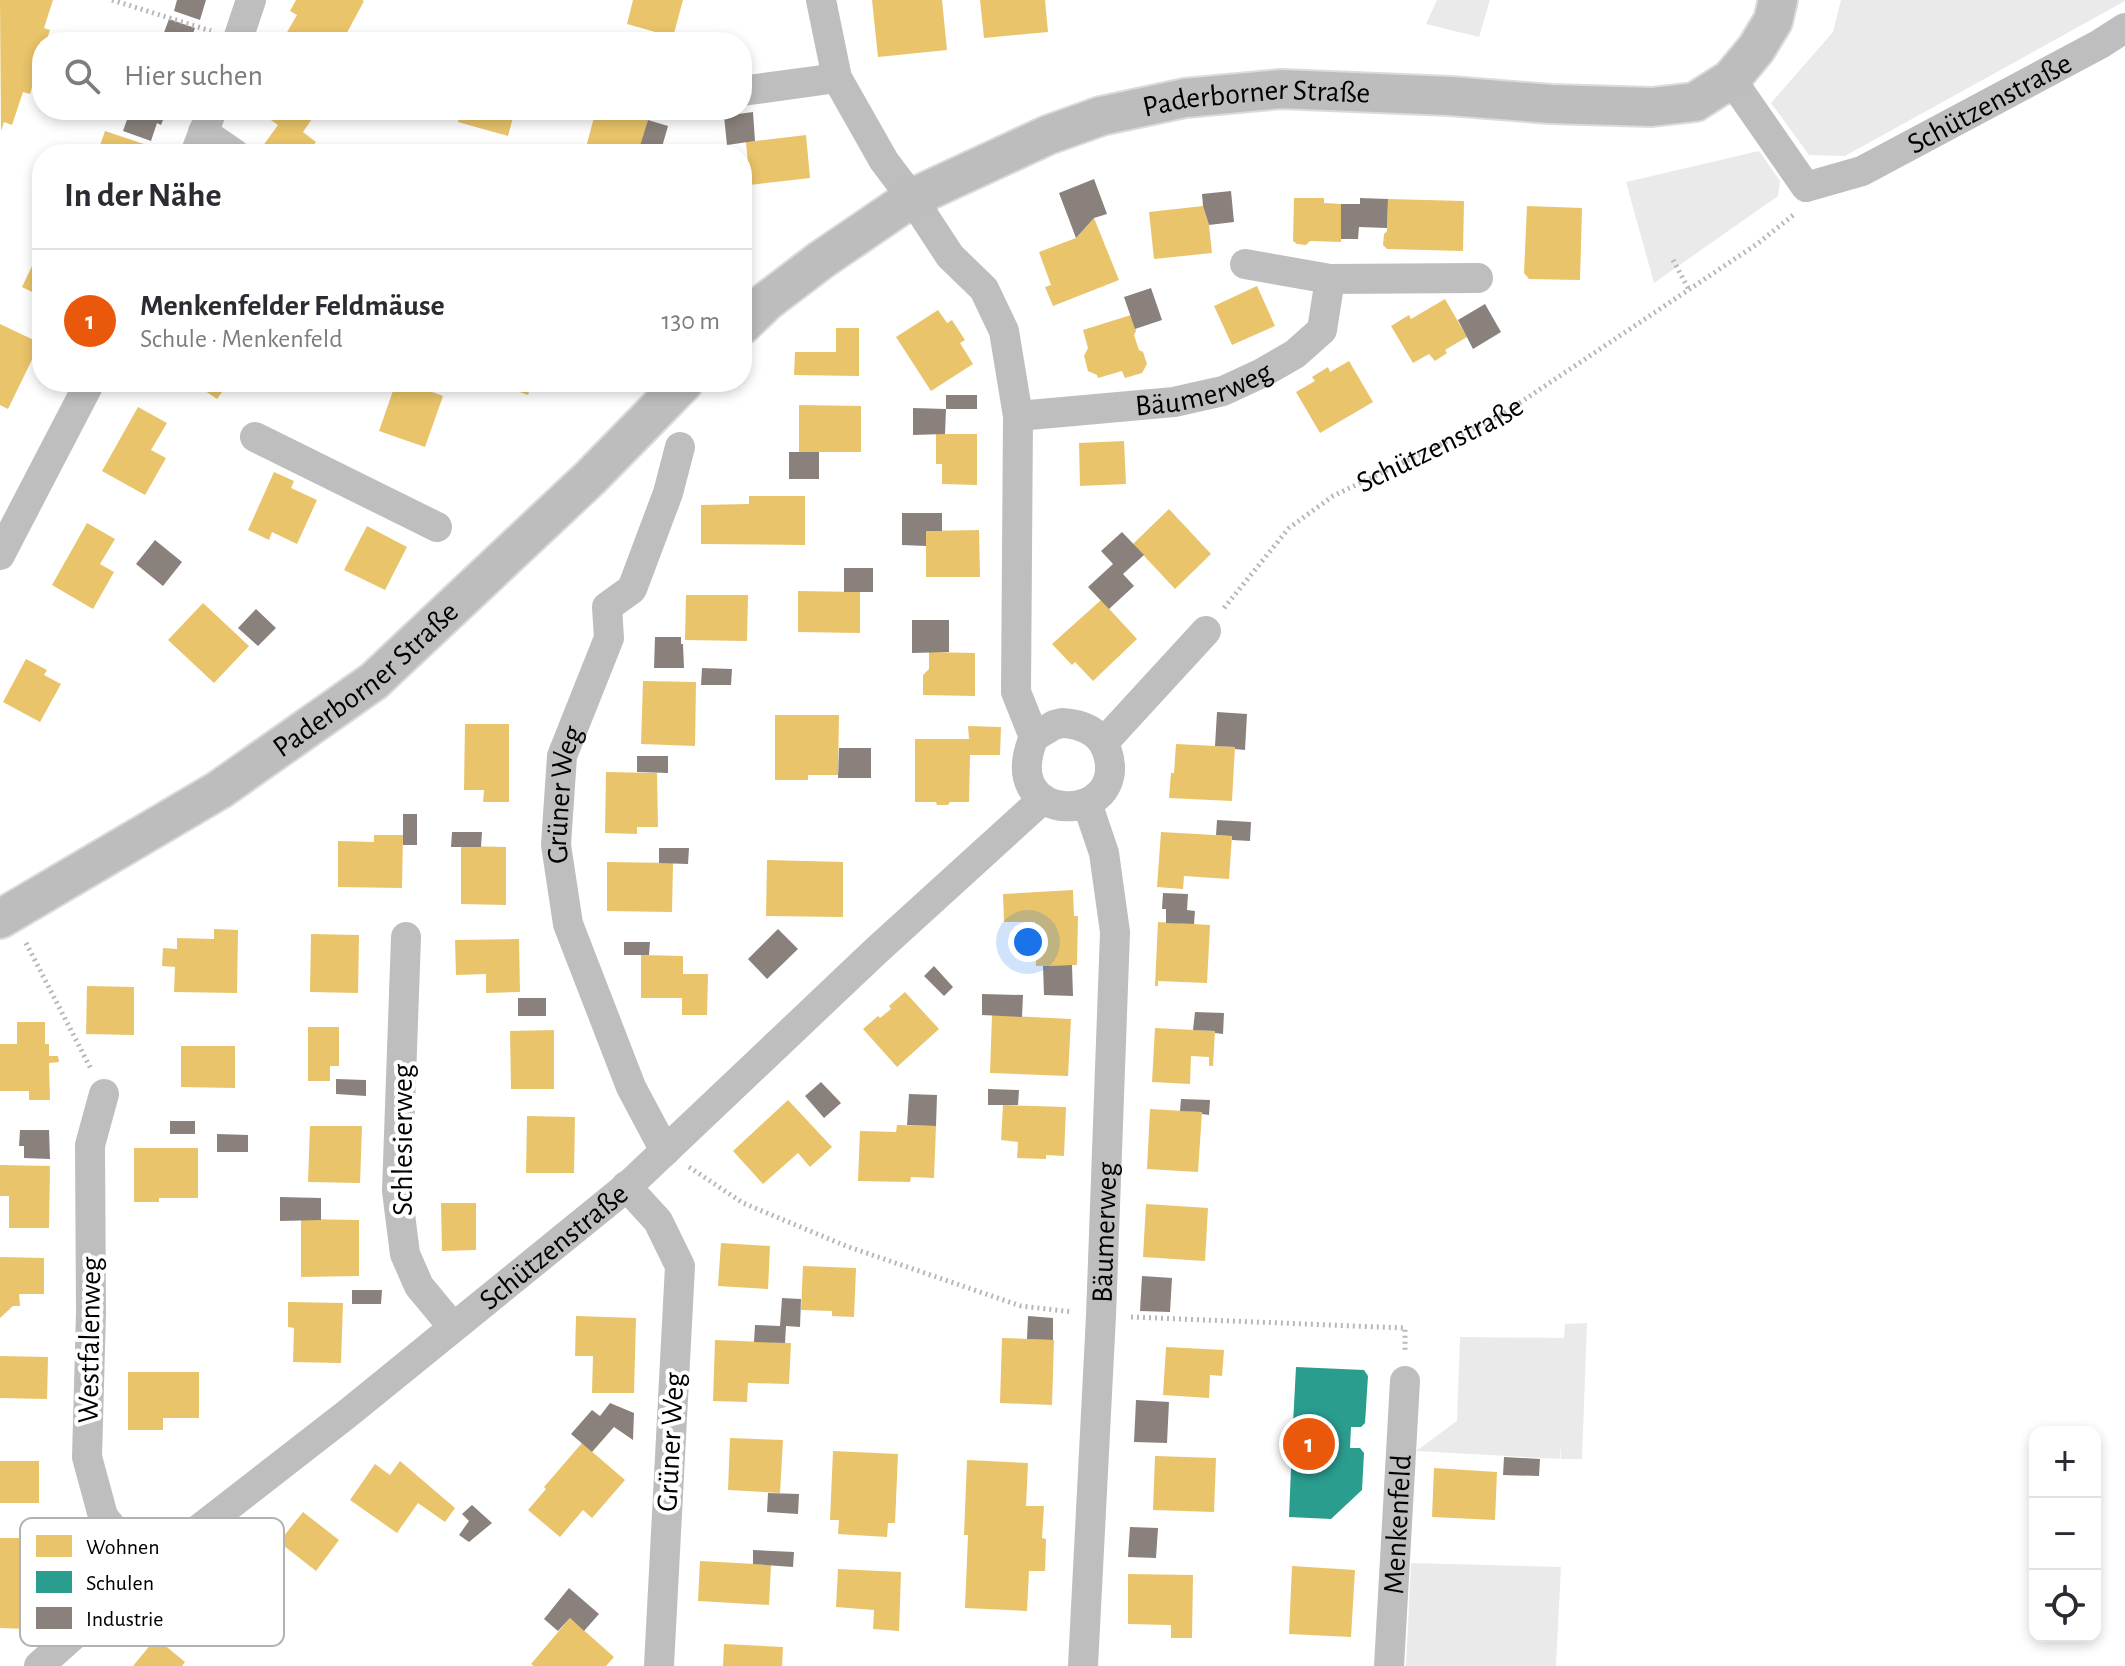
<!DOCTYPE html>
<html lang="de">
<meta charset="utf-8">
<style>
:root{--surface:#fff;--page:#f7f7f7;--text:#2b2b33;--muted:#7c7c81;--line:#e1e1e2;--accent:#ea580c}
body{margin:0;font-family:"Alegreya Sans",sans-serif;background:var(--page);color:var(--text)}
.controls{position:absolute;right:24px;bottom:24px;display:grid;overflow:hidden;border-radius:16px;box-shadow:0 4px 12px #0003}
.controls button{width:72px;height:72px;display:grid;place-items:center;padding:0;border:0;border-bottom:2px solid var(--line);background:var(--surface);color:var(--text);font:40px sans-serif}
.you{position:absolute;left:1028px;top:942px;width:28px;height:28px;margin:-20px;border:6px solid #fff;border-radius:50%;background:#1a73e8;box-shadow:0 0 0 12px #1a73e833}
.badge{display:grid;place-items:center;width:52px;height:52px;border-radius:50%;background:var(--accent);color:#fff;font-size:26px;font-weight:700}
.pin{position:absolute;translate:-50% -50%;border:4px solid #fff;box-shadow:0 2px 8px #0006}
.list{margin:0;padding:0;list-style:none}
h2{display:flex;justify-content:space-between;align-items:center;height:104px;margin:0;padding:0 32px;font-size:34px}
h2 small{font-size:26px;font-weight:400;color:var(--muted)}
.list li{display:grid;grid-template-columns:52px 1fr auto;gap:24px;align-items:center;box-sizing:border-box;height:144px;padding:0 32px;border-top:2px solid var(--line)}
.list b{display:block;font-size:30px;white-space:nowrap}
.list p{margin:0;font-size:26px;white-space:nowrap;color:var(--muted)}
.list em{font-size:26px;font-style:normal;color:var(--muted)}
.icon{flex:none;width:44px;height:44px;fill:none;stroke:currentColor;stroke-width:2;stroke-linecap:round;stroke-linejoin:round}
.map{position:relative;flex:none;width:2125px;height:1666px;overflow:hidden}
.search{position:absolute;background:var(--surface);box-shadow:0 4px 12px #0003;left:32px;top:32px;width:720px;height:88px;display:flex;align-items:center;gap:20px;box-sizing:border-box;padding:0 28px;border-radius:32px;color:var(--muted);font-size:30px}
.panel{position:absolute;background:var(--surface);box-shadow:0 4px 12px #0003;left:32px;top:144px;width:720px;height:248px;border-radius:32px}
.map>svg:first-child{display:block}
.green{fill:#eaeaea}
.homes{fill:#e9c46a}
.schools{fill:#2a9d8f}
.industry{fill:#8a817c}
.lines{fill:none;stroke-linecap:round;stroke-linejoin:round}
.major-casing{stroke:#dbdbdb;stroke-width:42}
.path{stroke:#b8b8b8;stroke-width:5;stroke-dasharray:2 4;stroke-linecap:butt}
.minor{stroke:#bebebe;stroke-width:30}
.major{stroke:#bdbdbd;stroke-width:38}
.labels{text-anchor:middle;stroke-width:8;stroke-linejoin:round;paint-order:stroke}
.street-label{font-size:30px;fill:#000;stroke:#fff}
.key{fill:#fff;stroke:#b2b2b2;stroke-width:2}
.key-label{font-size:22px;fill:#000}
</style>
<div class="map">
<svg width="2125" height="1666" viewBox="0 0 2125 1666">
<rect width="100%" height="100%" fill="#fff"/>
<path class="green" d="M1437 0H1490L1479 37 1426 24Z
M1841 0H2125V1L1845 156 1809 155 1771 103 1833 32Z
M1759 151 1780 181 1778 196 1654 283 1626 182Z
M1587 1323 1582 1459H1561V1443L1560 1459 1416 1451 1457 1421 1460 1337 1564 1338 1565 1324Z
M1411 1563 1561 1567 1556 1666H1406Z"/>
<path class="homes" d="M0 0H53L44 28 50 30 46 42H42V55L30 94 23 92 12 125 4 122 1 131Z
M296 0H362L364 1 342 42H288L283 39 297 15 290 11Z
M633 0H683L673 37 627 24Z
M872 0H942L947 50 878 57Z
M980 0H1045L1048 32 984 38Z
M145 32 173 41V42H142Z
M274 110H318L303 132 316 142 307 154H257L278 125 268 118Z
M461 110H515L508 136 458 122Z
M596 110H651L638 154H596L585 151Z
M105 131 150 146 148 154H97Z
M806 135 810 178 750 185 746 142Z
M1294 198H1324V203L1341 204V242L1310 241 1306 245 1297 244 1293 241Z
M1388 199 1464 201 1463 251 1387 249 1383 245 1384 234 1387 231Z
M1203 206 1209 225 1212 253 1154 259 1149 212Z
M1527 206 1582 208 1580 280 1529 279 1524 273Z
M1094 218 1119 280 1053 306 1045 287 1051 285 1039 252 1076 238Z
M42 245V297L22 287Z
M1257 286 1275 326 1232 345 1214 306Z
M1445 299 1467 337 1445 350 1447 353 1435 361 1429 354 1413 363 1391 326 1409 315 1411 319Z
M938 310 947 323 952 320 965 340 960 343 973 364 931 391 896 337Z
M1131 315 1136 331 1134 335 1139 350 1143 352 1147 364 1142 373 1125 378 1122 371 1098 378 1097 375 1088 371 1084 356 1088 348 1083 330Z
M0 324 40 343 8 409 0 405Z
M836 328H859V376L794 375 795 352H836Z
M1349 361 1373 402 1320 433 1296 392 1315 381 1312 377 1328 367 1330 372Z
M192 382H229L217 399Z
M396 382H405L443 396 425 447 379 431Z
M492 382H532L528 395Z
M799 405 861 406V452H799Z
M138 407 167 423 151 450 166 458 145 495 102 471Z
M936 434H977V485L942 484V464H936Z
M1124 441 1126 484 1080 486 1079 443Z
M274 472 294 481 291 488 317 500 297 544 272 532 269 540 248 530Z
M749 496H805V545L701 544V505L749 504Z
M1169 509 1211 554 1175 589 1133 544Z
M87 523 115 539 100 564 114 572 93 609 52 585Z
M367 526 407 547 385 590 344 570Z
M979 530 980 577H926V531Z
M798 591 860 592V633L798 632Z
M686 595H748L747 641 685 640Z
M1101 600 1137 639 1093 681 1075 662 1072 665 1052 644Z
M203 603 249 646 214 683 168 640Z
M929 652 975 653V696L923 695V675L929 669Z
M26 659 47 670 44 675 61 684 40 722 3 702Z
M643 681 696 682 695 746 641 744Z
M775 715H839L838 775H808V780H775Z
M465 724H509V802H483L484 790H464Z
M968 726 1001 727 1000 755H970L969 802H950L948 805H937L936 802H915V739H969Z
M1176 744 1235 747 1232 801 1169 798 1171 773H1174Z
M606 772 657 773 658 827H637V834L605 833Z
M1161 832 1232 836 1229 879 1184 876 1183 889 1157 887Z
M374 835H403L402 888 338 887V841L374 842Z
M461 846 506 847V905L461 904Z
M767 860 843 862V917L766 916Z
M607 862 673 863 672 912 607 911Z
M1073 890 1074 916H1078L1077 965 1036 966 1035 922H1004L1003 894Z
M1158 922 1210 925 1207 983 1158 981V986H1155Z
M214 929 238 930 237 993 174 992 175 967 162 966 163 948 177 949V938L214 939Z
M311 934 359 935 358 993 310 992Z
M519 939 520 992 486 993V974L456 975 455 940Z
M641 955 683 956V974H708L707 1015H682V998H641Z
M87 986 134 987V1035L86 1034Z
M905 992 939 1029 897 1067 863 1029 878 1016 880 1018 891 1009 889 1006Z
M992 1015 1071 1019 1068 1076 990 1073Z
M17 1022H45V1044H49V1056H58L59 1062 49 1063 50 1100H29V1091H0V1044H17Z
M308 1027H339V1066H330V1081H308Z
M1155 1028 1215 1031 1213 1066H1209V1057L1191 1056 1190 1084 1152 1082Z
M554 1030V1089H511L510 1031Z
M181 1046H235V1088L181 1087Z
M788 1100 832 1147 810 1167 798 1153 763 1184 733 1151Z
M1003 1105 1066 1107 1064 1156 1046 1155V1159L1017 1158 1018 1142 1001 1140Z
M1150 1109 1202 1112 1198 1172 1147 1169Z
M527 1116 575 1117 574 1173H526Z
M897 1125 936 1126 934 1178 911 1177 910 1182 858 1181 860 1131 896 1132Z
M310 1126H362L360 1183 308 1182Z
M134 1148H198V1198H159V1202H134Z
M0 1165 50 1166 49 1228H9V1196H0Z
M441 1203H476V1250L442 1251Z
M1146 1204 1208 1208 1205 1261 1143 1257Z
M301 1219 359 1220V1276L301 1277Z
M721 1243 770 1246 768 1289 718 1286Z
M0 1257 44 1258V1294H19L20 1306H13L0 1318Z
M803 1266 856 1268 854 1317 832 1316V1311L801 1310Z
M288 1302 343 1303 341 1363 293 1362 294 1328 288 1327Z
M576 1316 636 1318 634 1393H592L593 1356H575Z
M1002 1338 1054 1340 1052 1405 1000 1403Z
M715 1340 791 1343 789 1384 748 1383 747 1402 713 1401Z
M1166 1347 1224 1350 1222 1376 1210 1375 1209 1398 1163 1395Z
M0 1356 48 1357 47 1399 0 1398Z
M128 1372H199V1418H163V1430H128Z
M730 1438 783 1440 780 1493 728 1490Z
M582 1443 625 1480 592 1518 583 1510 560 1537 528 1510 546 1489 544 1487Z
M833 1451 898 1454 895 1523H888L887 1537 838 1534 839 1520H830Z
M1155 1456 1216 1458 1214 1512 1153 1510Z
M967 1460 1028 1463 1026 1506H1044L1042 1538 1046 1539 1045 1571H1029L1027 1611 965 1608 968 1535H964Z
M0 1461H39V1503H0Z
M400 1461 455 1508 445 1522 418 1503 397 1533 350 1500 375 1464 390 1475Z
M1434 1468 1497 1472 1495 1520 1432 1517Z
M303 1512 339 1540 316 1571 279 1542Z
M0 1538H43L42 1601H28V1629L0 1628Z
M700 1561 771 1565 769 1605 698 1601Z
M1292 1566 1355 1570 1351 1637 1289 1634Z
M838 1569 901 1572 899 1631 873 1629 874 1610 836 1607Z
M1128 1574 1193 1575 1192 1638H1171V1625L1128 1624Z
M570 1618 614 1657 606 1666H534L531 1664Z
M156 1638 185 1662 182 1666H133Z
M724 1644 783 1647 782 1666H723Z"/>
<path class="schools" d="M1296 1367 1364 1370 1368 1376 1365 1423 1361 1427H1351L1350 1448H1360L1364 1453 1362 1490 1331 1519 1289 1517 1292 1444 1306 1446 1307 1425 1293 1424Z"/>
<path class="industry" d="M177 0H206L200 20 174 11Z
M169 19 195 28 190 42H175L162 38Z
M135 110H167L161 125 157 123 151 141 123 131 129 114 134 115Z
M753 112 755 141 727 145 724 116Z
M648 120 668 126 660 154 639 149Z
M1094 179 1107 214 1094 218 1076 238 1059 193Z
M1231 191 1234 222 1209 225 1203 206 1202 194Z
M1360 198 1388 199 1387 228 1359 227 1358 239H1341V204H1360Z
M1151 288 1162 320 1135 329 1124 297Z
M1485 304 1501 332 1473 349 1458 320Z
M946 395H977V409H946Z
M913 408 946 409 945 434 913 435Z
M789 452H819V479H789Z
M902 513H942V531H926V546L902 545Z
M1122 532 1144 555 1123 574 1134 586 1109 609 1088 587 1113 564 1101 551Z
M155 540 182 562 163 586 136 564Z
M844 568H873V592H844Z
M256 609 276 628 258 646 238 628Z
M912 620H949V652L912 653Z
M655 637H681V644H683L684 668H654Z
M702 668 732 669 731 685H701Z
M1217 712 1247 714 1245 750 1235 749V747L1215 746Z
M839 748H871V778H838Z
M637 756H668V773L637 772Z
M403 814H417V845H403Z
M1217 820 1251 822 1250 841 1232 840V836L1216 835Z
M452 832H482L481 847H451Z
M659 848H689L688 864 659 863Z
M1163 893 1188 894 1187 910 1195 911 1194 924 1166 923V909H1162Z
M778 929 798 949 767 979 748 959Z
M624 942H650L649 955H624Z
M1072 965 1073 996 1044 995 1043 966Z
M934 966 953 987 944 996 924 976Z
M982 994 1023 995 1022 1017 982 1015Z
M518 998H546V1016H518Z
M1195 1012 1224 1013 1223 1034 1215 1033V1031L1193 1030Z
M336 1079 366 1080V1096L336 1094Z
M821 1082 841 1103 824 1118 805 1096Z
M988 1089 1019 1090 1018 1105H988Z
M909 1094 937 1095 936 1126 907 1125Z
M1181 1099 1210 1100 1209 1115 1202 1114V1112L1180 1111Z
M170 1121H195V1134H170Z
M20 1130H49L50 1159 24 1158V1146H19Z
M217 1134 248 1135V1152H217Z
M280 1197 321 1198V1220L280 1221Z
M1142 1276 1172 1278 1170 1312 1140 1311Z
M352 1290H382L381 1304H352Z
M782 1298 801 1299 800 1327 786 1326 785 1343 754 1342 755 1325 780 1326Z
M1028 1316 1053 1318V1340L1027 1339Z
M1136 1400 1169 1402 1167 1443 1134 1442Z
M610 1403 634 1413 633 1440 614 1427 592 1452 571 1434 592 1410 600 1416Z
M1504 1457 1540 1459 1539 1476 1503 1475Z
M768 1493 799 1494 798 1514 767 1512Z
M472 1505 492 1523 469 1542 459 1535 469 1521 462 1514Z
M1130 1527 1158 1528 1156 1558 1128 1557Z
M753 1550 794 1552 793 1567 753 1564Z
M569 1588 599 1614 584 1631 570 1618 558 1631 544 1619Z"/>
<g class="lines">
<defs>
<g id="major">
<path id="s8" d="M742 325 767 301 821 260 912 198 1048 135 1101 116 1185 98 1281 89 1450 96 1551 104 1652 107 1695 102 1731 79 1756 49 1773 21 1778 0"/>
<path id="s9" d="M0 919 219 790 374 681 591 477 684 382"/>
</g>
</defs>
<use href="#major" class="major-casing"/>
<g class="path">
<path d="M112 0 211 31"/>
<path d="M1673 260 1689 290"/>
<path id="s1" d="M1224 608 1289 528 1333 496 1500 416 1757 244 1796 213"/>
<path d="M26 943 91 1069"/>
<path d="M689 1167 743 1203 846 1246 1021 1306 1073 1312"/>
<path d="M1131 1317 1405 1328V1352"/>
</g>
<g class="minor">
<path d="M821 0 837 78 884 161 912 198 950 256 984 289 1004 331 1018 416 1016 692 1034 737"/>
<path d="M237 42 251 0"/>
<path id="s2" d="M1731 79 1806 187 1862 171 2100 44 2125 28"/>
<path d="M742 91 837 78"/>
<path d="M203 132 235 154"/>
<path d="M195 154 212 110"/>
<path d="M1245 264 1330 279 1478 278"/>
<path id="s3" d="M1018 416 1174 402 1223 391 1262 373 1295 354 1322 330 1330 279"/>
<path d="M255 437 437 527"/>
<path d="M0 555 90 382"/>
<path d="M1062 723C1082 724 1100 731 1107 751 1132 825 995 829 1034 737L1054 725Z"/>
<path d="M1104 742 1206 631"/>
<path d="M406 937 397 1191 405 1254 419 1286 453 1327"/>
<path d="M104 1094 90 1145 91 1312 87 1457 103 1516 145 1571"/>
<path id="s4" d="M665 1151 631 1087 568 924 556 845 562 756 609 638 607 607 632 589 668 493 680 447"/>
<path d="M626 1186 658 1221 680 1266 659 1666"/>
<path id="s5" d="M39 1666 145 1571 347 1414 629 1185 877 950 1043 799"/>
<path id="s6" d="M1083 1666 1101 1316 1115 932 1104 853 1087 803"/>
<path id="s7" d="M1389 1666 1405 1381"/>
</g>
<use href="#major" class="major"/>
</g>
<g class="labels">
<g class="street-label">
<text dy="10" stroke="none"><textPath href="#s8" startOffset="576">Paderborner Straße</textPath></text>
<text dy="10" stroke="none"><textPath href="#s2" startOffset="334">Schützenstraße</textPath></text>
<text dy="10" stroke="none"><textPath href="#s3" startOffset="188">Bäumerweg</textPath></text>
<text dy="10" stroke="none"><textPath href="#s1" startOffset="276">Schützenstraße</textPath></text>
<text dy="10" stroke="none"><textPath href="#s9" startOffset="438">Paderborner Straße</textPath></text>
<text dy="10" stroke="none"><textPath href="#s4" startOffset="378">Grüner Weg</textPath></text>
<text transform="translate(402 1140) rotate(-90)" y="10">Schlesierweg</text>
<text dy="10" stroke="none"><textPath href="#s6" startOffset="434">Bäumerweg</textPath></text>
<text dy="10" stroke="none"><textPath href="#s5" startOffset="664">Schützenstraße</textPath></text>
<text transform="translate(89 1340) rotate(-89)" y="10">Westfalenweg</text>
<text transform="translate(670 1442) rotate(-87)" y="10">Grüner Weg</text>
<text dy="10" stroke="none"><textPath href="#s7" startOffset="142">Menkenfeld</textPath></text>
</g>
</g>
<rect x="20" y="1518" width="264" height="128" rx="12" class="key"/>
<rect x="36" y="1535" width="36" height="22" fill="#e9c46a"/>
<rect x="36" y="1571" width="36" height="22" fill="#2a9d8f"/>
<rect x="36" y="1607" width="36" height="22" fill="#8a817c"/>
<g class="key-label">
<text x="86" y="1554">Wohnen</text>
<text x="86" y="1590">Schulen</text>
<text x="86" y="1626">Industrie</text>
</g>
</svg>
<div class="controls">
<button>+</button>
<button>−</button>
<button><svg class="icon" aria-label="locate" viewBox="0 0 24 24"><circle cx="12" cy="12" r="6"/><path d="M12 2v4M12 18v4M2 12h4M18 12h4"/></svg></button>
</div>
<div class="you"></div>
<div class="pin badge" style="left:1309px;top:1444px">1</div>
<div class="search"><svg class="icon" aria-label="search" viewBox="0 0 24 24"><circle cx="10" cy="10" r="6"/><path d="M15 15l6 6"/></svg>Hier suchen</div>
<section class="panel">
<h2>In der Nähe<small></small></h2>
<ul class="list">
<li><span class="badge">1</span><div><b>Menkenfelder Feldmäuse</b><p>Schule · Menkenfeld</p></div><em>130 m</em></li>
</ul>
</section>
</div>
